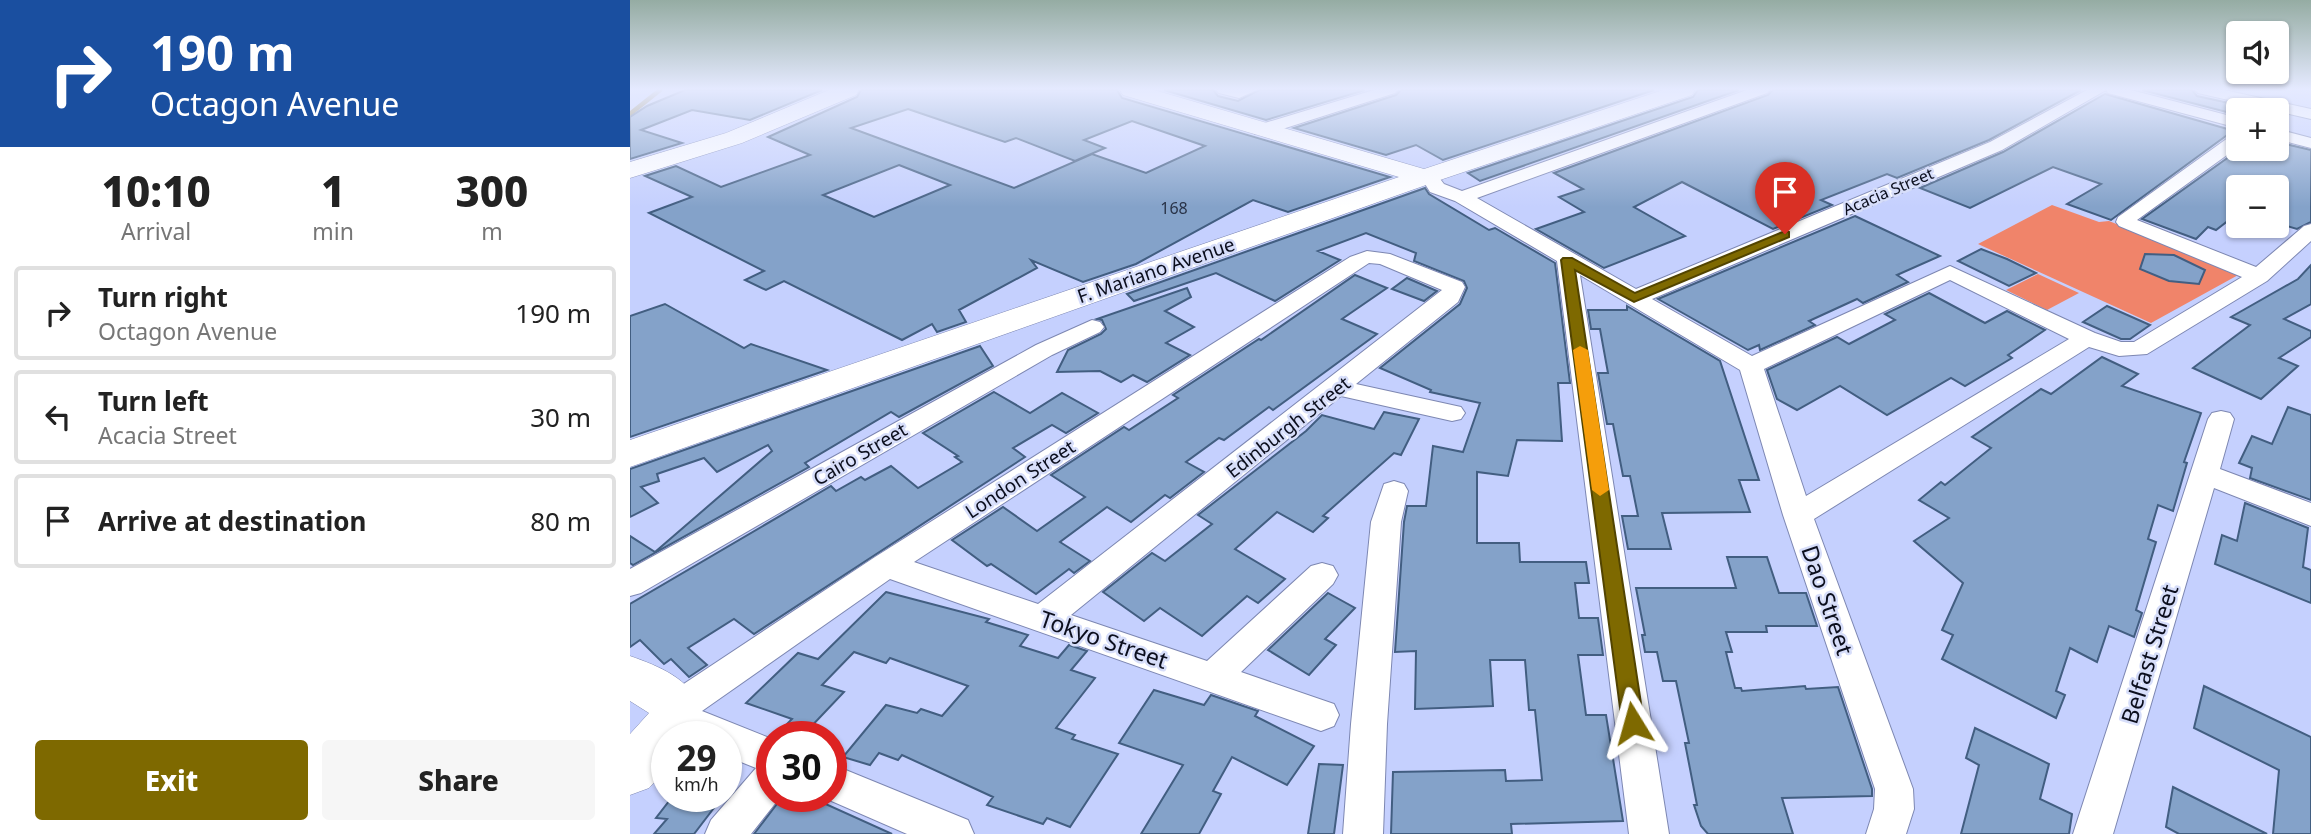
<!DOCTYPE html>
<meta charset="utf-8">
<style>
body{margin:0;font-family:"Noto Sans",sans-serif;background:#f6f6f6;color:#222;height:100vh;display:flex;flex-direction:column;font-size:26px;white-space:nowrap}
*{box-sizing:border-box;margin:0}
p{font-size:23px;color:#767676}
.icon{flex:none;width:38px;height:38px;fill:none;stroke:currentColor;stroke-width:2;stroke-linecap:round;stroke-linejoin:round}
.map{position:relative;flex:1;overflow:hidden}
.side{display:flex;flex-direction:column;background:#fff;width:630px}
.side>*{flex:none}
.top-card{background:#1a4fa0;color:#fff;overflow:hidden}
.buttons{position:absolute;left:1596px;top:21px;display:grid;gap:14px}
.buttons a{display:grid;place-items:center;width:63px;height:63px;border-radius:7px;background:#fff;box-shadow:0 2px 5px #0004;font-size:35px}
.speed{position:absolute;left:21px;top:721px;display:flex;gap:14px;font-size:35px;font-weight:700;text-align:center}
.speed>*{display:grid;place-content:center;width:91px;height:91px;border-radius:50%;background:#fff;box-shadow:0 2px 5px #0004;line-height:1}
.speed small{font-size:18px;font-weight:400}
.speed .limit{border:10px solid #d22;background:#fff;color:#111}
.pin{position:absolute;display:grid;place-items:center;width:60px;height:60px;color:#fff;margin:-72px -30px;border-radius:50% 50% 50% 0;rotate:-45deg;box-shadow:0 0 7px #0007}
.pin .icon{rotate:45deg}
.me{position:absolute;width:77px;margin:-38px;rotate:352deg;stroke-linejoin:round;filter:drop-shadow(0 0 5px #0008)}
.turn{display:flex;align-items:center;gap:24px;height:147px;padding:0 35px;font-size:32px}
.turn .icon{width:91px;height:91px;stroke-width:2.5}
.turn b{display:block;font-size:49px;line-height:60px}
.eta{display:flex;justify-content:space-evenly;align-items:center;height:119px;text-align:center}
.eta b{font-size:42px;font-weight:800;line-height:49px}
.action{display:flex;gap:14px;margin-top:auto;padding:14px 35px}
.action a{flex:1;height:80px;border-radius:7px;background:#7e6900;color:#fff;font-size:28px;font-weight:800;line-height:80px;text-align:center}
.action a+a{background:#f6f6f6;color:#222}
ul{padding:0;list-style:none}
li{display:flex;align-items:center;gap:21px;height:94px;margin:0 14px 10px;padding:0 21px;border:4px solid #e0e0e0;border-radius:7px}
li div{flex:1}
li b{display:block;font-size:26px}
li em{font-style:normal}
main{display:flex;flex:1;min-height:0}
.map>svg:first-child{display:block}
</style>
<main>
<section class="side">
<div class="top-card">
<div class="turn"><svg class="icon" aria-label="right" viewBox="0 0 24 24"><path d="M7 20v-9h11M14 6l5 5-5 5"/></svg><div><b>190 m</b>Octagon Avenue</div></div>
</div>
<div class="eta">
<div><b>10:10</b><p>Arrival</p></div>
<div><b>1</b><p>min</p></div>
<div><b>300</b><p>m</p></div>
</div>
<ul>
<li><svg class="icon" aria-label="right" viewBox="0 0 24 24"><path d="M7 20v-9h11M14 6l5 5-5 5"/></svg><div><b>Turn right</b><p>Octagon Avenue</p></div><em>190 m</em></li>
<li><svg class="icon" aria-label="left" viewBox="0 0 24 24"><path d="M17 20v-9H6M10 6l-5 5 5 5"/></svg><div><b>Turn left</b><p>Acacia Street</p></div><em>30 m</em></li>
<li><svg class="icon" aria-label="arrive" viewBox="0 0 24 24"><path d="M6 21V4h12l-3 4 3 4H6"/></svg><div><b>Arrive at destination</b></div><em>80 m</em></li>
</ul>
<div class="action"><a>Exit</a><a>Share</a></div>
</section>
<div class="map">
<svg width="1681" height="834" viewBox="0 0 1681 834">
<rect width="100%" height="100%" fill="#c5d0fe"/>
<g fill="#f0846a">
<path d="M1422,205L1469,222L1479,221L1610,274L1521,323L1348,244Z"/>
<path d="M1408,274L1449,293L1417,310L1376,290Z"/>
</g>
<g fill="none" stroke-linecap="round" stroke-linejoin="round">
<path stroke="#867533" stroke-width="4.5" d="M0,114L30,90"/>
</g>
<g fill="#84a2c9" stroke="#425e81" stroke-width="2" fill-rule="evenodd">
<path d="M55,90H192L120,120L62,110L11,130L52,143L0,159V117L17,106Z"/>
<path d="M231,90H487L492,98L760,177L658,212L623,200L506,264L453,282L401,260L407,268L329,310L336,322L307,332L302,324L272,340L154,281L136,290L115,280L134,271L19,213L62,197L15,176L46,166L91,187L180,155L138,137L227,97ZM278,109L375,142L386,138L445,161L475,148L454,140L502,121L575,146L516,173L462,154L384,188L221,128ZM269,165L320,185L244,217L193,195Z"/>
<path d="M534,90H583L588,96L608,101L629,90H735L636,120Z"/>
<path d="M771,90H1024L813,160L786,145L756,155L664,128L766,95Z"/>
<path d="M1068,90H1109L850,181L838,173L1063,97Z"/>
<path d="M1143,90H1451L1359,140L1267,178L1257,174L1191,200L1202,205L1143,229L1052,182L1004,207L1055,236L974,268L906,229L954,212L929,197L953,189L924,173L1138,95Z"/>
<path d="M1512,90H1562L1567,96L1631,110H1608V115Z"/>
<path d="M1475,94L1608,132L1600,133L1481,220L1437,204L1471,184L1423,167L1340,208L1290,188L1373,152Z"/>
<path d="M1647,142L1681,150V222L1667,229L1647,223V187H1608V213L1586,230L1578,227L1566,239L1512,219L1610,149H1647Z"/>
<path d="M795,188L799,194L859,230L865,228L925,263L940,383H928L932,441L887,440L878,476L847,472V543H889L890,562H956L959,583H945L949,618H968L973,655H948L956,715H976L993,821L881,824L882,834H761L763,772L875,770L876,781L912,780L905,710H899L895,660H860L863,706L785,709L786,651L765,652L774,522L777,506H796L803,446L833,452L850,403L800,392L801,390L750,368L830,304L837,288L834,281L784,261L786,253L736,233L688,251L710,260L645,301L586,273L504,301L497,294Z"/>
<path d="M1225,216L1310,256L1267,275L1278,282L1233,303L1227,299L1179,321L1185,325L1130,350L1129,345L1118,350L1028,299Z"/>
<path d="M1351,249L1377,259L1406,273L1379,286L1328,261Z"/>
<path d="M1515,254L1544,255L1575,270L1569,284L1539,281L1510,269Z"/>
<path d="M1681,265V304L1654,319L1681,331V337L1649,358L1668,366L1631,399L1563,368L1620,325L1601,317L1668,279Z"/>
<path d="M725,275L757,288L712,319L747,334L643,410L639,407L594,440L589,438L556,462L574,472L540,498L535,495L501,522L477,507L430,542L460,561L444,573L439,569L406,594L361,564L357,566L322,540L373,507L407,531L455,497L421,475L494,427L499,430L548,398L543,395L629,339L631,340Z"/>
<path d="M777,278L807,291L794,301L762,289Z"/>
<path d="M557,288L561,297L535,311L564,327L536,343L560,355L517,382L503,375L491,382L470,371L427,372L438,350L471,334L476,329L472,320L467,319Z"/>
<path d="M1299,293L1355,323L1377,311L1415,330L1378,355L1382,358L1335,386L1321,378L1257,415L1210,386L1167,410L1147,399L1137,370L1207,337L1219,344L1265,320L1255,314Z"/>
<path d="M35,304L114,348L121,344L197,370L0,437V316Z"/>
<path d="M997,306L1090,361L1129,480H1109L1120,512L1032,513L1041,549H998L992,516H1008L1000,476H993L983,424H977L968,373H978L970,329H961L958,310H997Z"/>
<path d="M1477,306L1520,325L1500,339H1491L1453,322Z"/>
<path d="M350,346L363,366L269,417L261,412L175,463L179,467L3,565L0,563V536L25,552L142,451L138,445L87,472L74,458L27,474L29,481L11,487L28,503L0,517V469Z"/>
<path d="M1472,357L1508,374L1492,386L1571,413L1554,462L1557,463L1543,511L1528,505L1518,539L1526,542L1506,610L1512,613L1504,637L1479,626L1467,662L1440,648L1426,691L1435,695L1426,718L1312,659L1323,635L1312,630L1333,583L1284,541L1319,518L1289,500L1311,482L1315,485L1361,448L1342,437L1411,389L1421,394Z"/>
<path d="M364,392L400,413L432,393L468,413L436,433L422,425L383,448L395,457L124,634L104,619L58,648L77,665L59,677L41,659L34,664L10,640L0,647V604L201,486L206,491L231,477L235,480L261,466L288,488L332,462L325,457L328,456L293,433Z"/>
<path d="M1658,407L1681,415V500L1620,478L1622,468L1609,463L1622,436L1642,444Z"/>
<path d="M754,412L789,419L771,455L764,453L693,516L698,518L683,532L647,512L605,549L655,579L628,603L617,596L572,636L530,608L514,621L473,592L522,553L535,561L582,524L568,515L676,431L692,415L744,429Z"/>
<path d="M1615,503L1678,528L1673,567L1681,570V603L1585,564L1592,535L1607,541Z"/>
<path d="M1097,557H1137L1149,593H1176L1187,626H1136L1137,632H1096L1102,652H1096L1105,688H1111L1112,691L1175,686L1176,689L1208,687L1242,789V796L1152,798L1163,834H1078L1071,826L1064,805H1067L1055,743H1059L1046,681H1033L1027,652H1015L1012,635H1015L1006,588H1106Z"/>
<path d="M256,592L359,619L356,622L398,635L390,646L428,658L439,645L457,651L441,670L465,678L426,728L445,735L442,739L488,754L440,827L417,818L413,824L357,805L363,797L272,755L268,760L249,753L240,765L213,757L256,705L287,713L291,709L312,716L338,686L260,658L256,663L224,652L192,685L214,692L174,734L154,727L162,719L116,703L168,653L188,659Z"/>
<path d="M698,593L725,608L695,639L706,645L679,675L638,650Z"/>
<path d="M1574,686L1681,737V834H1643L1649,770L1564,728Z"/>
<path d="M524,690L574,705L581,695L628,711L625,716L684,746L657,785L602,757L583,791L591,794L569,834H511L553,765L489,743Z"/>
<path d="M1345,728L1419,764L1410,799L1442,814L1439,834H1331L1349,765L1336,758Z"/>
<path d="M689,764L713,765L704,834H678Z"/>
<path d="M1543,787L1637,834H1549L1536,827Z"/>
<path d="M43,796H93L64,834H24L37,819L26,818Z"/>
<path d="M153,796H178L262,834H124Z"/>
</g>
<g fill="none" stroke-linecap="round" stroke-linejoin="round">
<g stroke="#7d87b2" stroke-width="2">
<g id="street">
<path d="M586,90H627L609,98L589,93Z"/>
<path d="M744,90H768L765,93L637,134H625L623,130L625,126Z"/>
<path d="M1117,90H1140L1137,93L847,198L1006,289L1360,142L1457,90H1501L1608,118V128L1478,93L1476,90L1372,150L1022,299L1122,356L1320,266L1465,333L1491,342H1504L1612,277L1489,226L1486,222L1488,217L1602,135L1608,134V147L1507,220L1626,267L1674,226L1681,224V241L1637,281L1517,354L1489,356L1459,347L1184,519L1283,789L1284,809L1276,834H1236L1244,809L1245,789L1153,515L1110,370L950,275L1039,834H999L927,261L825,201L800,192L792,179L795,175H807L814,184L832,191ZM1320,280L1439,339L1176,496L1134,369Z"/>
<path d="M1565,90H1594L1681,109V119L1568,93Z"/>
<path d="M1647,129L1681,138V148L1647,139Z"/>
<path d="M737,251L760,254L832,282L835,287L828,302L726,384L831,407L835,413L831,419L822,421L711,396L441,615L577,661L681,566L692,563L703,566L708,575L703,584L611,672L704,704L709,715L704,726L691,731L260,579L72,711L142,739V796H151L121,834H75L81,820L126,768L96,756V737H53L32,727L27,716L34,697L245,557L720,257ZM739,263L750,264L812,290L408,604L284,562Z"/>
<path d="M462,320L470,322L474,327L470,332L422,355L11,593L0,596V569L406,345Z"/>
<path d="M1591,411L1600,413L1604,419L1590,469L1681,503V526L1584,488L1483,834H1443L1578,419L1582,413Z"/>
<path d="M764,481L774,484L778,491L771,522L757,724L753,834H713L721,724L741,522L754,484Z"/>
<path d="M201,764L338,820L344,834H277L190,796H201Z"/>
</g>
</g>
<g stroke="#7d87b2" stroke-width="1">
<g id="secondary">
<path d="M199,90H229L226,95L112,143L0,178V162L96,133Z"/>
<path d="M490,90H524L794,169L1033,90H1065L1062,95L810,180L808,183L796,185L0,467V440L769,177L493,95Z"/>
<path d="M0,656C31,667 58,678 72,708L61,737H37V769L19,788L0,795V734L19,713L0,701Z"/>
</g>
</g>
<use href="#street" fill="#fff" fill-rule="evenodd"/>
<use href="#secondary" fill="#fff" fill-rule="evenodd"/>
</g>
<linearGradient id="sky" x2="0" y2="1"><stop stop-color="#95aca3"/><stop offset="0.43" stop-color="#e5eaff"/><stop offset="1" stop-color="#e5eaff" stop-opacity="0"/></linearGradient>
<rect width="1681" height="207" fill="url(#sky)"/>
<path fill="#7e6900" stroke="#524400" stroke-width="2" d="M1155,231L1159,232V237L1004,302L945,270L1014,723L1011,730L1003,733L995,730L992,723L931,260L933,258H942L1005,293Z"/>
<path fill="#f59e0b" d="M950,346L958,350L979,490L970,496L962,490L943,350Z"/>
<g text-anchor="middle" dominant-baseline="central" stroke-width="5" stroke-linejoin="round" paint-order="stroke">
<g font-size="16" fill="#0b0e1d" stroke="#d7defa">
<text transform="translate(1258 191) rotate(-23)">Acacia Street</text>
</g>
<g font-size="16" fill="#293348">
<text x="544" y="208">168</text>
</g>
<g font-size="19" fill="#0b0e1d" stroke="#d7defa">
<text transform="translate(526 270) rotate(-19)">F. Mariano Avenue</text>
<text transform="translate(658 427) rotate(-38)">Edinburgh Street</text>
<text transform="translate(230 454) rotate(-30)">Cairo Street</text>
<text transform="translate(390 479) rotate(-33)">London Street</text>
</g>
<g font-size="23" fill="#0b0e1d" stroke="#d7defa">
<text transform="translate(1198 600) rotate(71)">Dao Street</text>
<text transform="translate(474 639) rotate(19)">Tokyo Street</text>
<text transform="translate(1519 654) rotate(-73)">Belfast Street</text>
</g>
</g>
</svg>
<div class="buttons">
<a><svg class="icon" aria-label="sound" viewBox="0 0 24 24"><path d="M4 9h4l5-4v14l-5-4H4zM17 9q2 3 0 6"/></svg></a>
<a>+</a>
<a>−</a>
</div>
<div class="speed"><div>29<small>km/h</small></div><div class="limit">30</div></div>
<div class="pin" style="left:1155px;top:234px;background:#d93025"><svg class="icon" aria-label="arrive" viewBox="0 0 24 24"><path d="M6 21V4h12l-3 4 3 4H6"/></svg></div>
<svg class="me" style="left:1003px;top:723px" viewBox="-20 -20 40 40"><path d="M0-17L14 15 0 8-14 15z" fill="#7e6900" stroke="#fff" stroke-width="4"/></svg>
</div>
</main>
